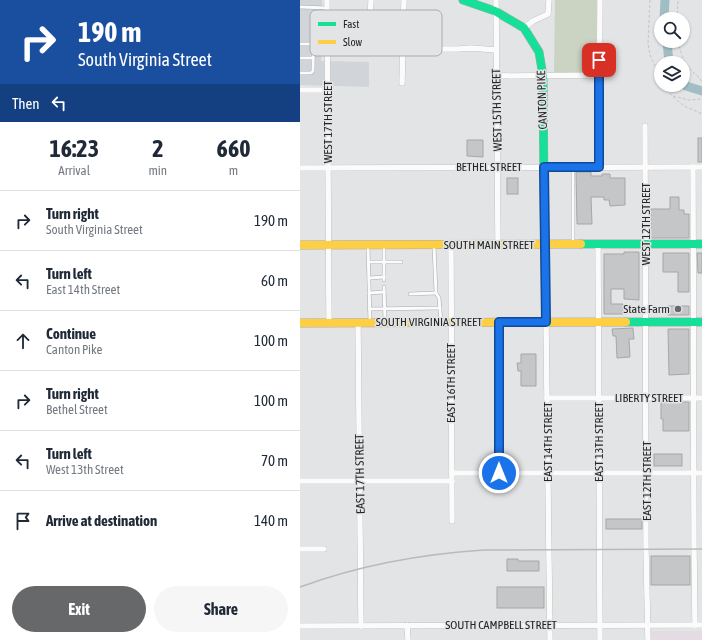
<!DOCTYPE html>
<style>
body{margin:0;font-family:"Asap Condensed",sans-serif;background:#f6f6f7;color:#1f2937;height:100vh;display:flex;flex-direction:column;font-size:15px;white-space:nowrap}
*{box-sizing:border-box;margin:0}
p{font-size:13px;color:#747a83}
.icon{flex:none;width:22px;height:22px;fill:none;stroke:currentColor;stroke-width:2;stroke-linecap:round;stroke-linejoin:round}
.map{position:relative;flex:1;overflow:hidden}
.drawer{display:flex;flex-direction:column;background:#fff;width:300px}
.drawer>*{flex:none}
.hud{background:#1a4fa0;color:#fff;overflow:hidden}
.fabs{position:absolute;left:354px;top:12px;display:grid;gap:8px}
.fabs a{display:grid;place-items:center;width:36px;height:36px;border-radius:50%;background:#fff;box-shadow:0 1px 3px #0004;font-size:20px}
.pin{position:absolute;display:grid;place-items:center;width:34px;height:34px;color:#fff;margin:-17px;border-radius:8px;box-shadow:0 2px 6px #0006}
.me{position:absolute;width:44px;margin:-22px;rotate:0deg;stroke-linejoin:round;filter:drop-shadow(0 0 3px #0008)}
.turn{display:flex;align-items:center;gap:14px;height:84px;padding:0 12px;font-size:18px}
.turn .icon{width:52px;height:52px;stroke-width:2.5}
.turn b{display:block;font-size:28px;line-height:34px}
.then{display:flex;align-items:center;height:38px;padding:0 12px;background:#0003;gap:8px;font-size:15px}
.eta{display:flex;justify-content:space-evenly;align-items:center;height:68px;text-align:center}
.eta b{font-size:24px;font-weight:700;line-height:28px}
.button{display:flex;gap:8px;margin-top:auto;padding:8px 12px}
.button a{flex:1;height:46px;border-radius:24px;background:#676869;color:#fff;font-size:16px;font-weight:700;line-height:46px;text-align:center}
.button a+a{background:#f6f6f7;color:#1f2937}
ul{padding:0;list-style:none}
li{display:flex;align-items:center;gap:12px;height:60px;padding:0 12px;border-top:1px solid #e0e1e3}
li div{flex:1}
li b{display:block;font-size:15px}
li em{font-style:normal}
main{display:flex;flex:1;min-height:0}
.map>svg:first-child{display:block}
</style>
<main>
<section class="drawer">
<div class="hud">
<div class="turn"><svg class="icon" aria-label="right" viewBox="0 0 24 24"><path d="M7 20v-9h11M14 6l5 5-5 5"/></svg><div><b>190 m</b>South Virginia Street</div></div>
<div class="then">Then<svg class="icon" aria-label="left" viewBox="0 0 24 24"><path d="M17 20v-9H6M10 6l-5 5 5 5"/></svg></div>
</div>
<div class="eta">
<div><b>16:23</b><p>Arrival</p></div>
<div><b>2</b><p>min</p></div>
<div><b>660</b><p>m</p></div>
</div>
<ul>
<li><svg class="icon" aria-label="right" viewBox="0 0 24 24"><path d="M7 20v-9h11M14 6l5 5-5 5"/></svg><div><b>Turn right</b><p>South Virginia Street</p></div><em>190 m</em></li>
<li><svg class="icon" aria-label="left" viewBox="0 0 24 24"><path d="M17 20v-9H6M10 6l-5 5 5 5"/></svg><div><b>Turn left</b><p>East 14th Street</p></div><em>60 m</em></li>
<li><svg class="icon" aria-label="ahead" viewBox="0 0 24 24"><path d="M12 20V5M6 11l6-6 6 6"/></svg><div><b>Continue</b><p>Canton Pike</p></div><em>100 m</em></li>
<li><svg class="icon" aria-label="right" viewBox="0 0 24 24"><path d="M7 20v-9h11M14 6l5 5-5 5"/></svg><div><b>Turn right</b><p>Bethel Street</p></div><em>100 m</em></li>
<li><svg class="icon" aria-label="left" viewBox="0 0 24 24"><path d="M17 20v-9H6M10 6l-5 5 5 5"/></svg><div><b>Turn left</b><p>West 13th Street</p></div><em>70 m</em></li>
<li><svg class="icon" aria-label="arrive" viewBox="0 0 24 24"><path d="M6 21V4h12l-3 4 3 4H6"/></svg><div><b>Arrive at destination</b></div><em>140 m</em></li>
</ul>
<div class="button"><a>Exit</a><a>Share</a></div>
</section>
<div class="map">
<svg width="402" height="640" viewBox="0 0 402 640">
<rect width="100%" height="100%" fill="#e3e4e5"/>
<rect fill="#e5dbe3" x="351" y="631" width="51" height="9"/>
<path fill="#d1d5da" d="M0,0H22L21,61L69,62V87L0,85Z"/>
<path fill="#cbd4c3" d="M255,0H297L296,72H254Z"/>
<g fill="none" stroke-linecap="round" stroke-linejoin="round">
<g stroke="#a1bec4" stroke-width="9">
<path d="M364,19L365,0"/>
<path d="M367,41L369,63"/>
<path d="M383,82L386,86L402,91"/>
</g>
</g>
<g fill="#c5c6c7" stroke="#a6a7a8">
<rect x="398" y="138" width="4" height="24"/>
<path d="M167,140H183V157L167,156Z"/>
<path d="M276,172H291V176H302V174H310V178H325V205L310,206L309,200H304V197H291L292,224H277Z"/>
<rect x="207" y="178" width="11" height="16"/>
<path d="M370,197H379V210H384V214H389V238H351V209H370Z"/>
<path d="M324,252H339V300L324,299V289H311V304H323V314H304V254H324Z"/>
<path d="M363,253H389V292H378V272H363Z"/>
<path d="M397,253H402V273H398Z"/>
<path d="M367,306H389V315H368Z"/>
<path d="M333,328L334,339H329L330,357L317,358L316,336H313L312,329Z"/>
<path d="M368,329H389V374L369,375Z"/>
<path d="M221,354H236V386H221V371H218L217,363H221Z"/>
<path d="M361,402H389V431H363V419H361Z"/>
<rect x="354" y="454" width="28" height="12"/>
<rect x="306" y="519" width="36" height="10"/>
<rect x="351" y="556" width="39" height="29"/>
<path d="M207,559H218V561H239V571H207Z"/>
<rect x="197" y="587" width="47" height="21"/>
</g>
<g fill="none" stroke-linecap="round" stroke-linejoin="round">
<g stroke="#aaabac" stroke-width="4">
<g id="lane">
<path d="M0,7L27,8"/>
<path d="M0,44H13"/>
<path d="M0,58H13"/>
<path d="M0,73H11L13,71L14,16H27"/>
<path d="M273,243V167"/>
<path d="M68,246L70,322"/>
<path d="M84,246V280"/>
<path d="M134,246L136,293L139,298L141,322"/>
<path d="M69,262H101"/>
<path d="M69,278L84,277"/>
<path d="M84,287L85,321"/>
<path d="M69,293L84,292"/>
<path d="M110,294L136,293"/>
<path d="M69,309L140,308"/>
</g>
</g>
<g stroke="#aaabac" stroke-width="6">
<g id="street">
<path d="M27,0L29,322"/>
<path d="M196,0L198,245"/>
<path d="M70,24L71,0"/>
<path d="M224,28L233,21L248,14L249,0"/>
<path d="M103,49H158L171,48L196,50"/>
<path d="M196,76L299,75"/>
<path d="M102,83L104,0"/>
<path d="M0,90H27"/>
<path d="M345,126L346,549L348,640"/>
<path d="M299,167L300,0"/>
<path d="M393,167L394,549L395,625"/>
<path d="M0,168L402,167"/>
<path d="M298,244L300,640"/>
<path d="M151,245L152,521"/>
<path d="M199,322V473"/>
<path d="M246,322L250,640"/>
<path d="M58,323L61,626"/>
<path d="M247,398H402"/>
<path d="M152,473H402"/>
<path d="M0,481H152"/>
<path d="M0,549H24"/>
<path d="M107,625L108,640"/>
<path d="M0,626L402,625"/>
</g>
</g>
<g stroke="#aaabac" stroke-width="9">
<g id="fast">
<path d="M163,0L195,11L224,28L239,52L243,76L244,192"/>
<path d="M281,244H402"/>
<path d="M326,322H402"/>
</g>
</g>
<g stroke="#aaabac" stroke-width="9">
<g id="slow">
<path d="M244,192L246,322"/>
<path d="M0,245L281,244"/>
<path d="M0,323L326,322"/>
</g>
</g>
<g stroke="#c3c4c4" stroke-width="1" stroke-dasharray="3 2" stroke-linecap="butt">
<path d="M350,0L348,44L350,55L361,79"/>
<path d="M377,19L378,0"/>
<path d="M378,41C380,50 383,61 389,68C393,73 399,76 402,82"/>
<path d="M364,85L372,96L384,106L402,114"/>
<path d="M373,96L389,100L402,99"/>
</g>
<use href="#lane" stroke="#fbfbfb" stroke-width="3"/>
<use href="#street" stroke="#fbfbfb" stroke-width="5.5"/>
<use href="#fast" stroke="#16e098" stroke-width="8"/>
<use href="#slow" stroke="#ffcf43" stroke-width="8"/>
<path stroke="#bababa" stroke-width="1.5" d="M0,587C60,565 121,554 184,550L402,549"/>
</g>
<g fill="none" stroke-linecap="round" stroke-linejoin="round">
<g stroke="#114b97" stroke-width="10">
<path id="route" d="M199,473V322H246L244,167H299V60"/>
</g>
<use href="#route" stroke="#1a73e8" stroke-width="7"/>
</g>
<circle fill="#676869" stroke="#e2e4e6" stroke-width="1.5" cx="378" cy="309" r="4"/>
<g text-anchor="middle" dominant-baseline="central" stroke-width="3" stroke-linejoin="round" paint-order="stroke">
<g font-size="12" fill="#242526" stroke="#e2e4e6">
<text transform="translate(242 100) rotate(-92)">CANTON PIKE</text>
<text transform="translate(197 110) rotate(-91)">WEST 15TH STREET</text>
<text transform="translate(28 122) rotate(-90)">WEST 17TH STREET</text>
<text x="189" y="167">BETHEL STREET</text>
<text transform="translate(346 224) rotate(-90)">WEST 12TH STREET</text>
<text x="189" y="245">SOUTH MAIN STREET</text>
<text x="129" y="322">SOUTH VIRGINIA STREET</text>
<text transform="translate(151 383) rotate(-90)">EAST 16TH STREET</text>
<text x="349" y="398">LIBERTY STREET</text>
<text transform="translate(248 442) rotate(-90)">EAST 14TH STREET</text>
<text transform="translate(299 442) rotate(-90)">EAST 13TH STREET</text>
<text transform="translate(60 474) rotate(-91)">EAST 17TH STREET</text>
<text transform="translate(347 481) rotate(-90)">EAST 12TH STREET</text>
<text x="201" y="625">SOUTH CAMPBELL STREET</text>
</g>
<g font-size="12" fill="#242526" stroke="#e2e4e6" text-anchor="end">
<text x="370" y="309">State Farm</text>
</g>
</g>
<rect x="10" y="10" width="132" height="46" rx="6" fill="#e2e4e6" stroke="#a9abac" stroke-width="1"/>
<rect x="18" y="22" width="18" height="4" fill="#16e098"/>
<rect x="18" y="40" width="18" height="4" fill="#ffcf43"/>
<g font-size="11" fill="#242526">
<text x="43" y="28">Fast</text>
<text x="43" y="46">Slow</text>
</g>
</svg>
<div class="fabs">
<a><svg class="icon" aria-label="search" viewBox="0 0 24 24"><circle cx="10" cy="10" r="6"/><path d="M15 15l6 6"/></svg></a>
<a><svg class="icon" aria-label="layers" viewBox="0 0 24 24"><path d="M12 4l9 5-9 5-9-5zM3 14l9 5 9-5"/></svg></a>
</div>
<div class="pin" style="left:299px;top:60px;background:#d93025"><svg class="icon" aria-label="arrive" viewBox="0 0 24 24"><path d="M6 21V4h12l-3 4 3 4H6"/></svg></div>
<svg class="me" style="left:199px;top:473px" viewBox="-20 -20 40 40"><circle r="17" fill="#1a73e8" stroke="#fff" stroke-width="3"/><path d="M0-11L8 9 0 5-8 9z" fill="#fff"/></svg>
</div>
</main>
